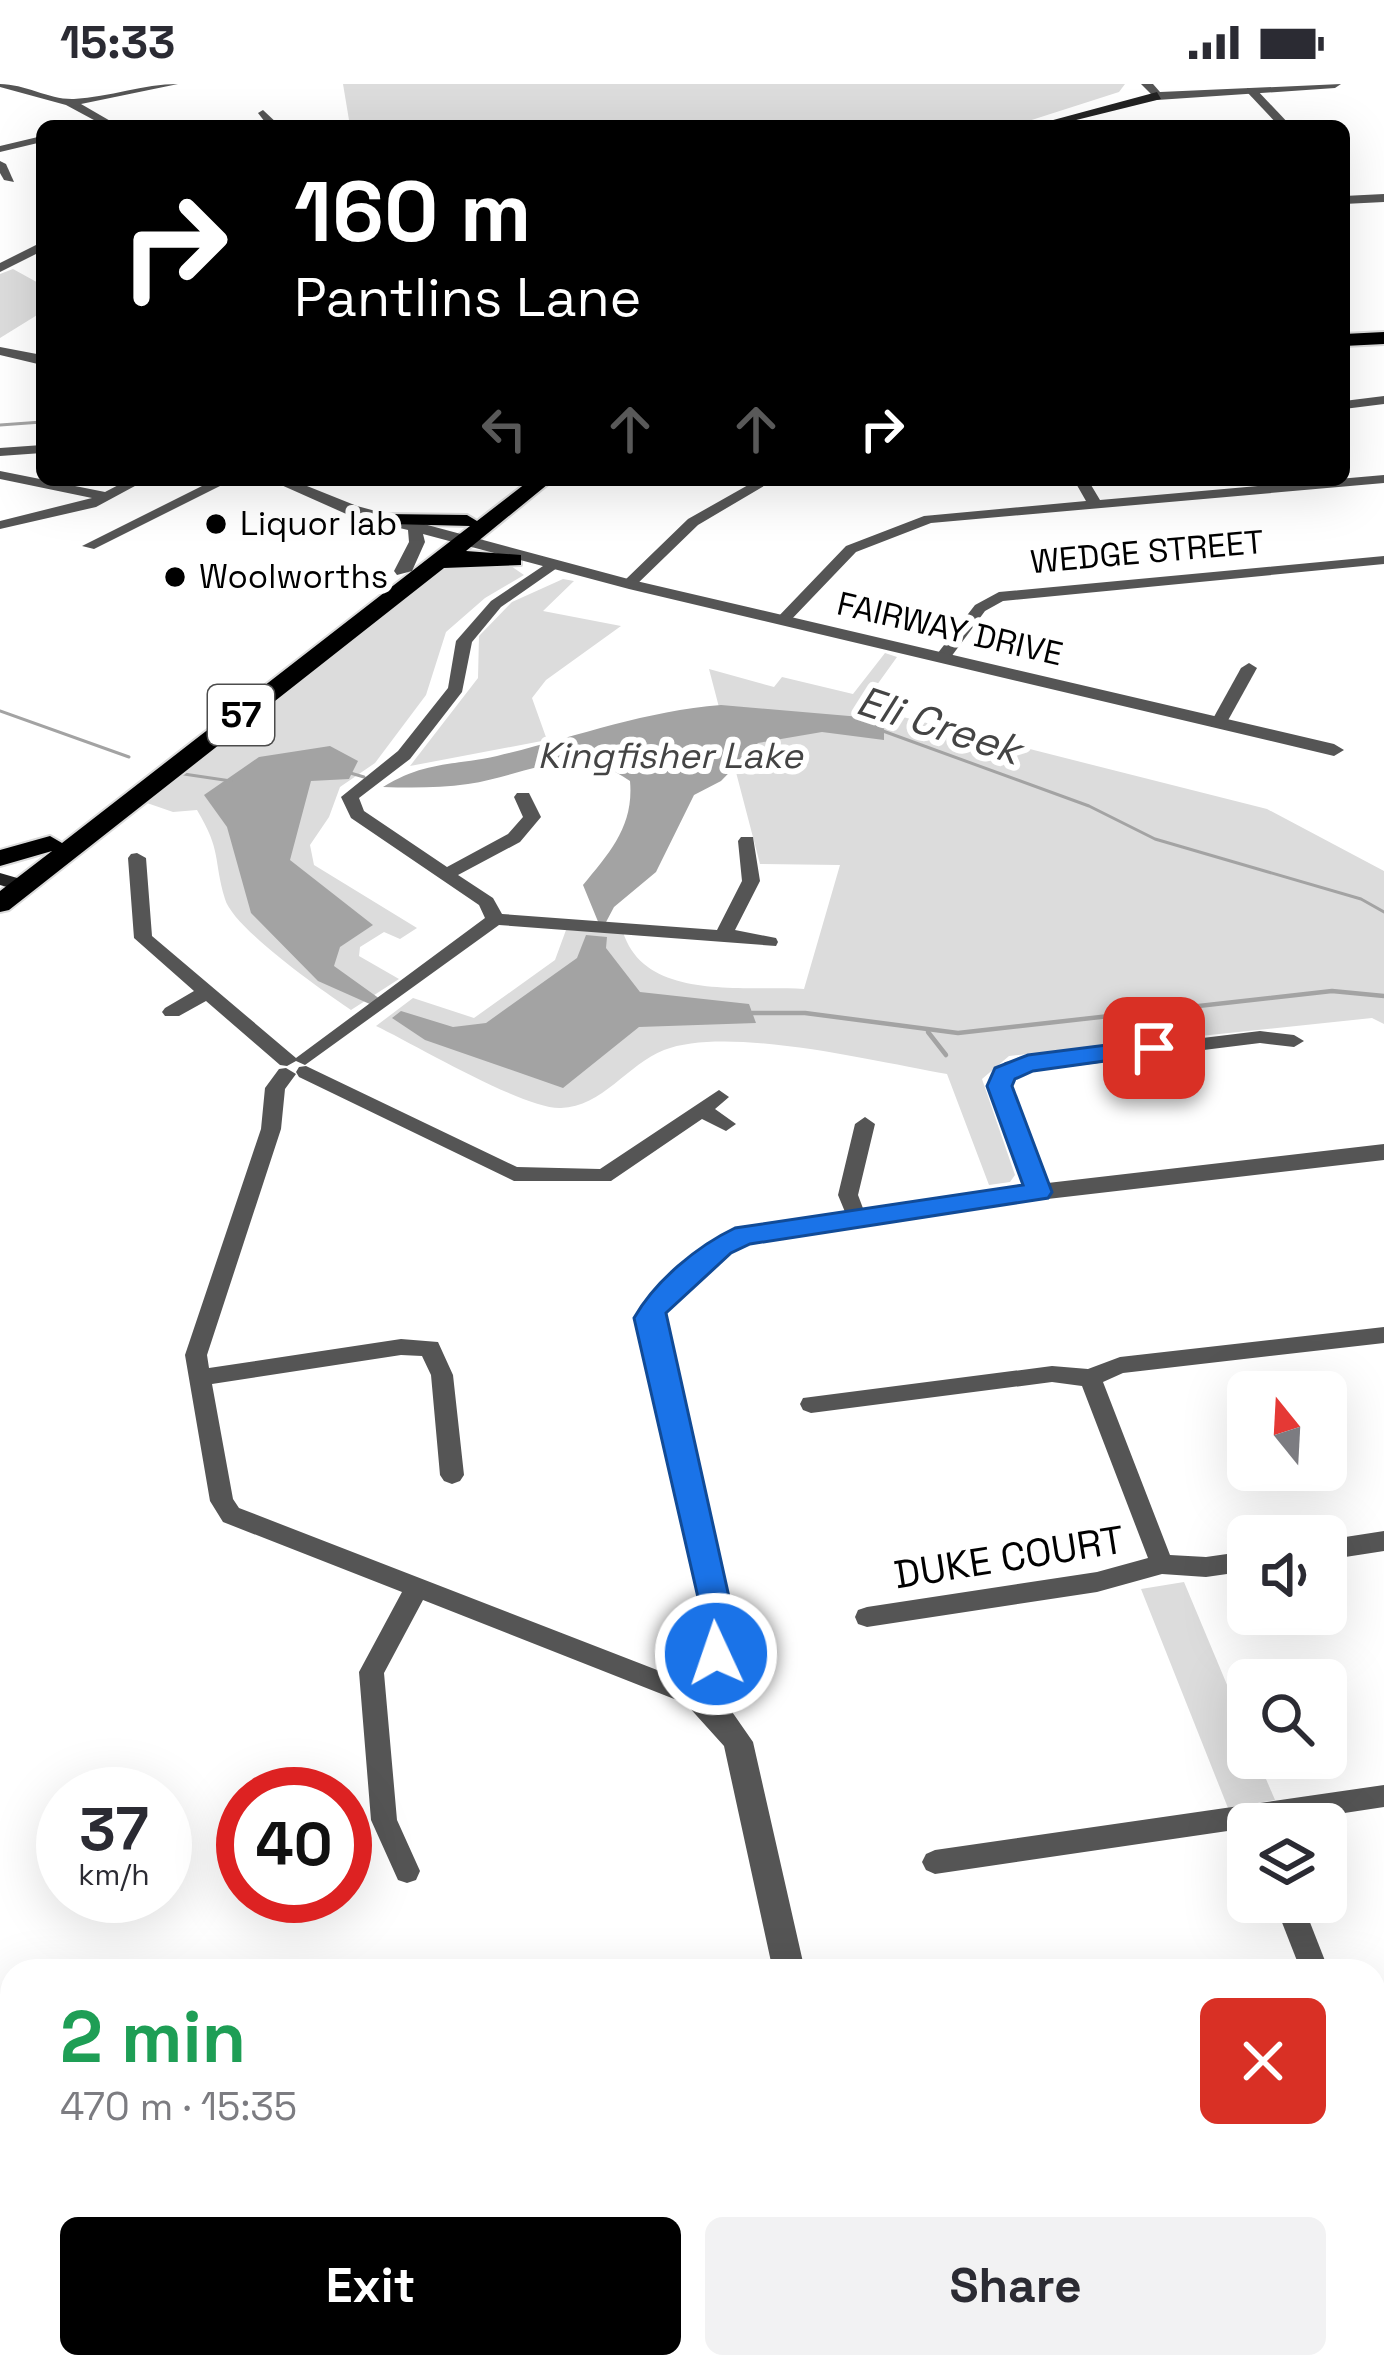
<!DOCTYPE html>
<meta charset="utf-8">
<style>
body{margin:0;font-family:"Space Grotesk",sans-serif;background:#f2f2f3;color:#2b2b33;height:100vh;display:flex;flex-direction:column;font-size:45px;white-space:nowrap}
*{box-sizing:border-box;margin:0}
p{font-size:39px;color:#7c7c81}
.icon{flex:none;width:66px;height:66px;fill:none;stroke:currentColor;stroke-width:2;stroke-linecap:round;stroke-linejoin:round}
.map{position:relative;flex:1;overflow:hidden}
.drawer{position:absolute;left:0px;top:1875px;width:1386px;height:420px;display:flex;flex-direction:column;background:#fff;border-radius:36px 36px 0 0;box-shadow:0 12px 48px #0002}
.drawer>*{flex:none}
.guide{position:absolute;left:36px;top:36px;width:1314px;height:366px;border-radius:18px;box-shadow:0 12px 48px #0002;background:#000;color:#fff;overflow:hidden}
.needle{width:78px;rotate:342deg}
.buttons{position:absolute;left:1227px;top:1287px;display:grid;gap:24px}
.buttons a{display:grid;place-items:center;width:120px;height:120px;border-radius:18px;background:#fff;box-shadow:0 12px 48px #0002;font-size:60px}
.speed{position:absolute;left:36px;top:1683px;display:flex;gap:24px;font-size:60px;font-weight:700;text-align:center}
.speed>*{display:grid;place-content:center;width:156px;height:156px;border-radius:50%;background:#fff;box-shadow:0 12px 48px #0002;line-height:1}
.speed small{font-size:30px;font-weight:400}
.speed .limit{border:18px solid #d22;background:#fff;color:#111}
.pin{position:absolute;display:grid;place-items:center;width:102px;height:102px;color:#fff;margin:-51px;border-radius:24px;box-shadow:0 6px 18px #0006}
.me{position:absolute;width:132px;margin:-66px;rotate:357deg;stroke-linejoin:round;filter:drop-shadow(0 0 9px #0008)}
.turn{display:flex;align-items:center;gap:42px;height:252px;padding:0 60px;font-size:54px}
.turn .icon{width:156px;height:156px;stroke-width:2.5}
.turn b{display:block;font-size:84px;line-height:102px}
.lanes{display:flex;align-items:center;height:114px;padding:0 60px;background:#0003;justify-content:center;gap:60px;direction:ltr}
.lanes .off{opacity:.35}
.round{display:grid;place-items:center;flex:none;width:126px;height:126px;border-radius:18px;background:#f2f2f3}
.summary{display:flex;align-items:center;justify-content:space-between;height:204px;padding:0 60px}
h1{font-size:72px;font-weight:800;line-height:90px;color:#1e9e55}
.action{display:flex;gap:24px;margin-top:auto;padding:24px 60px}
.action a{flex:1;height:138px;border-radius:18px;background:#000;color:#fff;font-size:48px;font-weight:800;line-height:138px;text-align:center}
.action a+a{background:#f2f2f3;color:#2b2b33}
.status{display:flex;justify-content:space-between;align-items:center;height:84px;padding:0 60px;background:#fff;direction:ltr}
.status svg{height:33px;fill:currentColor}
.map>svg:first-child{display:block}
</style>
<div class="status"><b>15:33</b><svg viewBox="0 0 49 12"><path d="M0 12V9h3v3zM5 12V6h3v6zM10 12V3h3v9zM15 12V0h3v12zM26 1h20v11H26zM47 4h2v5h-2z"/></svg></div>
<div class="map">
<svg width="1384" height="2295" viewBox="0 0 1384 2295">
<rect width="100%" height="100%" fill="#fff"/>
<g fill="#dcdcdc">
<path d="M343,0H1125L1119,8L1013,42H350Z"/>
<path d="M13,185L42,201V228L0,254V190Z"/>
<path d="M454,478H505L524,491L485,514L446,548L426,611L375,679L340,703L329,733L310,761L314,781L417,844L400,855L384,848L360,863L359,872L399,895L351,926C323,907 233,844 225,815C213,774 222,768 197,726L173,728L147,719L437,487Z"/>
<path d="M563,495L574,497L543,527L621,542L546,596L532,614L547,656L410,682L478,594L479,552L512,518Z"/>
<path d="M885,569L897,573L869,612L897,620L891,630L1267,725L1384,787V940L1372,934L1009,972L982,995L1015,1091L1010,1098L989,1101L947,990C876,978 729,941 664,966C628,980 602,1023 561,1024C525,1026 414,960 376,942L413,914L474,934L555,876L566,846L623,848C645,918 744,901 804,905L840,781L760,780L709,585L774,603L782,593L853,610Z"/>
<path d="M1184,1498L1248,1651V1674H1257L1275,1716L1228,1724L1141,1505Z"/>
</g>
<g fill="#a3a3a3">
<path d="M721,621L884,635V656L822,648L758,659L721,697L694,711L656,788L614,823L605,840H599L583,801C610,768 634,742 630,697C574,657 529,691 468,700C440,704 412,704 383,703C425,677 452,682 497,672C573,654 643,627 721,621Z"/>
<path d="M330,662L358,677L349,695L311,697L290,776L373,841L340,863L334,882L380,915L372,921L318,897L251,829L227,743L204,711L259,673Z"/>
<path d="M586,851L607,853L606,864L640,908L749,920L756,939L639,943L563,1004L425,956L392,934L401,927L453,943L486,939L577,874Z"/>
</g>
<g fill="none" stroke-linecap="round" stroke-linejoin="round">
<g stroke="#a3a3a3" stroke-width="3">
<path d="M0,341L42,338"/>
<path d="M0,627L129,673"/>
<path d="M883,647L1089,722L1155,755L1361,815L1384,828"/>
<path d="M347,688L364,693"/>
<path d="M177,689L231,697"/>
</g>
<g stroke="#a3a3a3" stroke-width="4.5">
<path d="M752,929H805L958,949L1332,907L1384,912"/>
<path d="M928,948L946,971"/>
</g>
<g stroke="#dbdbdb" stroke-width="4">
<g id="primary">
<path d="M1384,248V260L1344,262V250Z"/>
<path d="M530,396H553L466,467L521,471V481L444,484L9,826L0,828V807L52,767L0,782V766L50,752L62,759L470,442L391,440L381,434L384,430L467,431L477,437Z"/>
</g>
</g>
<g fill="#555" fill-rule="evenodd">
<path d="M0,0C25,0 50,16 74,15C110,13 143,0 178,0L81,20L119,42H105L66,21L0,3Z"/>
<path d="M1247,4H1255L1291,42H1279L1247,8Z"/>
<path d="M263,26L280,42H268L258,29Z"/>
<path d="M42,52V58L0,68V62Z"/>
<path d="M0,77L6,80L14,98L4,96L0,89Z"/>
<path d="M1384,110V118L1344,120V112Z"/>
<path d="M42,158V167L0,188V179Z"/>
<path d="M1384,312V320L1344,325V317Z"/>
<path d="M42,361V369L0,372V364Z"/>
<path d="M0,387L105,408L128,396H146L96,423L0,445V437L92,414L0,395Z"/>
<path d="M1384,391V399L931,439L856,468L788,539H778L775,536L846,462L924,432L1086,417L1074,396H1088L1100,416Z"/>
<path d="M214,396H232L94,465L82,462Z"/>
<path d="M757,396H774L698,441L634,503H624V497L688,435Z"/>
<path d="M1384,472V480L1003,517L985,527L948,577H936L934,574L975,521L999,508Z"/>
<path d="M552,476L560,481L557,484L501,523L472,558L462,608L410,675L359,714L364,727L447,783L508,750L523,733L514,713L517,709H529L541,733L520,758L458,791L493,814L502,830L717,846L742,797L738,757L741,753H753L760,797L735,846L776,854L778,858L776,862L499,841L305,981L296,977L287,982L280,981L206,917L179,932H165L162,928L165,924L194,907L134,854L128,774L131,770L137,769L146,774L152,852L296,974L485,834L479,821L351,734L341,713L398,667L448,604L456,557L491,517Z"/>
<path d="M1249,579L1257,584L1226,640L1224,643H1212L1210,640L1241,584Z"/>
<path d="M1260,947L1294,951L1304,957L1294,963L1260,959L1018,989L1009,1002L1049,1108L1046,1113H1032L989,1002L1005,978Z"/>
<path d="M306,982L517,1083L600,1085L719,1006L729,1013L715,1025L736,1040L726,1047L702,1035L611,1097H514L299,993L296,988L299,983Z"/>
<path d="M286,984L296,990L285,1005L281,1045L207,1271L209,1284L401,1255L438,1258L453,1291L464,1391L460,1397L452,1400L444,1397L440,1391L431,1291L422,1272L401,1271L212,1300L233,1415L239,1424L701,1603L705,1611L701,1619L692,1622L423,1516L384,1589L397,1736L420,1787L416,1796L407,1799L398,1796L371,1736L359,1588L402,1508L223,1438L210,1417L185,1271L261,1045L265,1004L279,985Z"/>
<path d="M865,1033L875,1040L858,1111L867,1135L857,1142L850,1140L838,1111L855,1040Z"/>
<path d="M1384,1243V1259L1123,1289L1103,1298L1170,1471L1206,1473L1248,1467V1487L1206,1493L1162,1490L1097,1508L867,1543L858,1540L855,1533L858,1526L867,1523L1097,1488L1148,1474L1082,1302L1052,1298L811,1329L803,1326L800,1320L803,1314L1052,1282L1088,1285L1120,1273Z"/>
<path d="M1384,1447V1467L1326,1476V1456Z"/>
<path d="M1384,1701V1723L1272,1740H1248V1744L935,1790L926,1786L922,1778L926,1770L935,1766Z"/>
<path d="M1274,1818H1302L1329,1887H1301Z"/>
<path d="M1384,2007V2035L1374,2037V2009Z"/>
</g>
<g fill="#555" fill-rule="evenodd">
<path d="M1141,0H1153L1160,8L1341,0L1335,4L1157,16Z"/>
<path d="M0,263L42,271V281L0,271Z"/>
<path d="M270,396H292L357,422L632,496L1334,660L1344,666L1334,672L629,505L423,450L425,458L412,487L397,491L394,487L409,458L408,446L353,433Z"/>
<path d="M1384,1060V1076L1039,1116L750,1159L730,1168L665,1227L661,1234L734,1550L730,1571L709,1608L728,1622L753,1658L805,1887H773L724,1662L678,1611L702,1569L706,1550L637,1234C657,1196 704,1155 745,1142L1039,1100Z"/>
<path d="M847,2283H883L886,2295H850Z"/>
</g>
<g fill="#222" fill-rule="evenodd">
<path d="M1157,8L1161,15L1052,42H1031Z"/>
<path d="M0,789L31,798L34,802L24,808L0,801Z"/>
</g>
<use href="#primary" fill="#000" fill-rule="evenodd"/>
</g>
<path fill="#1a73e8" stroke="#114b97" stroke-width="3" d="M1154,955L1166,964L1162,969L1033,987L1015,995L1012,1002L1052,1108L1048,1114L750,1160L731,1169L666,1229L733,1531L727,1580H705L702,1531L634,1234C655,1197 697,1162 735,1144L1023,1101L987,1002L995,984L1028,971Z"/>
<g fill="#000" stroke="#fff" stroke-width="4.5">
<circle cx="216" cy="440" r="12"/>
<circle cx="175" cy="493" r="12"/>
</g>
<g text-anchor="middle" dominant-baseline="central" stroke-width="12" stroke-linejoin="round" paint-order="stroke">
<g font-size="33" fill="#000" stroke="#fff" text-anchor="start">
<text x="240" y="440">Liquor lab</text>
<text x="199" y="493">Woolworths</text>
</g>
<g font-size="33" fill="#000" stroke="#fff">
<text transform="translate(1147 468) rotate(-5)">WEDGE STREET</text>
<text transform="translate(950 545) rotate(13)">FAIRWAY DRIVE</text>
</g>
<rect fill="#fff" stroke="#4c4c4c" stroke-width="3" x="208" y="601" width="66" height="60" rx="9"/>
<g font-size="36" font-weight="bold" fill="#000">
<text x="241" y="631">57</text>
</g>
<g font-size="36" font-style="italic" fill="#444" stroke="#fff">
<text x="670" y="672">Kingfisher Lake</text>
</g>
<g font-size="39" fill="#000" stroke="#fff">
<text transform="translate(1009 1473) rotate(-9)">DUKE COURT</text>
</g>
<g font-size="42" font-style="italic" fill="#444" stroke="#fff">
<text transform="translate(939 641) rotate(18)">Eli Creek</text>
</g>
</g>
</svg>
<div class="buttons">
<a><svg class="needle" viewBox="-14 -14 28 28"><path d="M0-13l5 13h-10z" fill="#e53935"/><path d="M0 13l5-13h-10z" fill="#7c7c81"/></svg></a>
<a><svg class="icon" aria-label="sound" viewBox="0 0 24 24"><path d="M4 9h4l5-4v14l-5-4H4zM17 9q2 3 0 6"/></svg></a>
<a><svg class="icon" aria-label="search" viewBox="0 0 24 24"><circle cx="10" cy="10" r="6"/><path d="M15 15l6 6"/></svg></a>
<a><svg class="icon" aria-label="layers" viewBox="0 0 24 24"><path d="M12 4l9 5-9 5-9-5zM3 14l9 5 9-5"/></svg></a>
</div>
<div class="speed"><div>37<small>km/h</small></div><div class="limit">40</div></div>
<div class="pin" style="left:1154px;top:964px;background:#d93025"><svg class="icon" aria-label="arrive" viewBox="0 0 24 24"><path d="M6 21V4h12l-3 4 3 4H6"/></svg></div>
<svg class="me" style="left:716px;top:1570px" viewBox="-20 -20 40 40"><circle r="17" fill="#1a73e8" stroke="#fff" stroke-width="3"/><path d="M0-11L8 9 0 5-8 9z" fill="#fff"/></svg>
<div class="guide">
<div class="turn"><svg class="icon" aria-label="right" viewBox="0 0 24 24"><path d="M7 20v-9h11M14 6l5 5-5 5"/></svg><div><b>160 m</b>Pantlins Lane</div></div>
<div class="lanes"><svg class="icon off" aria-label="left" viewBox="0 0 24 24"><path d="M17 20v-9H6M10 6l-5 5 5 5"/></svg><svg class="icon off" aria-label="ahead" viewBox="0 0 24 24"><path d="M12 20V5M6 11l6-6 6 6"/></svg><svg class="icon off" aria-label="ahead" viewBox="0 0 24 24"><path d="M12 20V5M6 11l6-6 6 6"/></svg><svg class="icon" aria-label="right" viewBox="0 0 24 24"><path d="M7 20v-9h11M14 6l5 5-5 5"/></svg></div>
</div>
<section class="drawer">
<div class="summary"><div><h1>2 min</h1><p>470 m · 15:35</p></div><a class="round" style="background:#d93025;color:#fff"><svg class="icon" aria-label="close" viewBox="0 0 24 24"><path d="M6 6l12 12M18 6L6 18"/></svg></a></div>
<div class="action"><a>Exit</a><a>Share</a></div>
</section>
</div>
